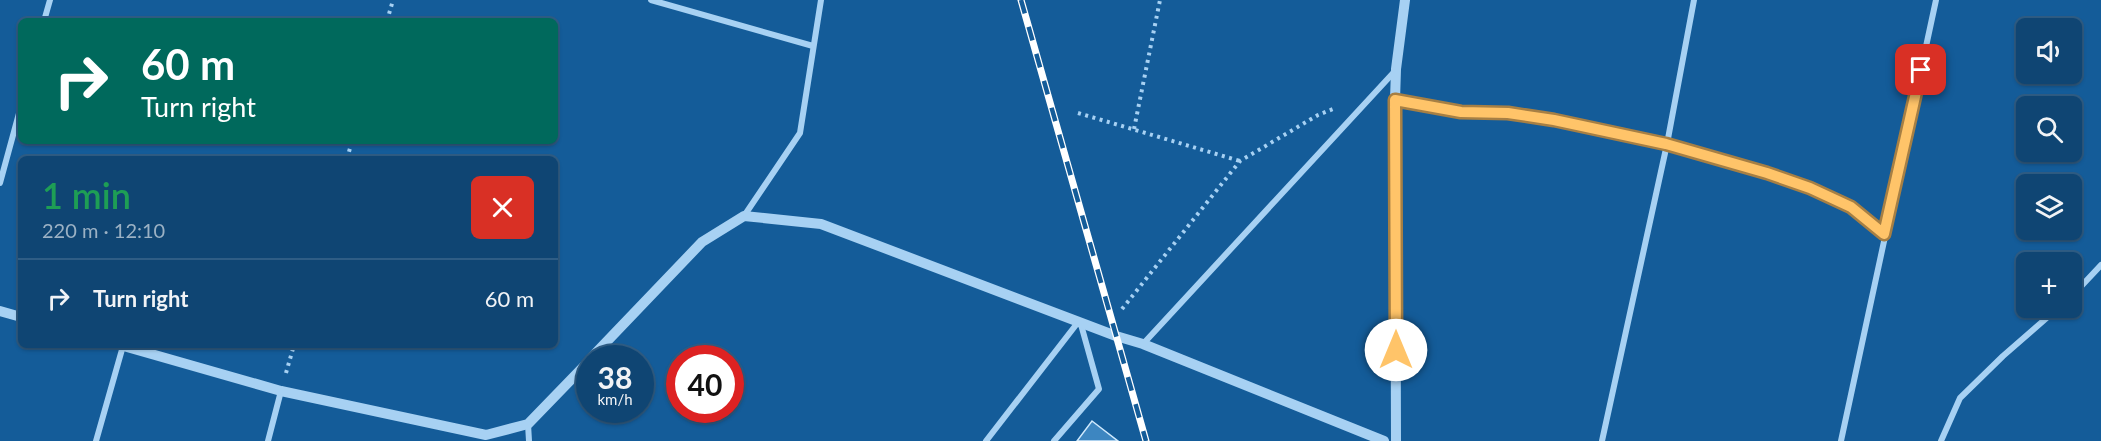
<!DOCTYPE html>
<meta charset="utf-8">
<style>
body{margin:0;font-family:Lato,sans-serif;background:#1d4f7b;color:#f1f3f6;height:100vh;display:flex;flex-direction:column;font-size:22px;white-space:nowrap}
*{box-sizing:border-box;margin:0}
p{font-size:20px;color:#9bb1c4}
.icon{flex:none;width:33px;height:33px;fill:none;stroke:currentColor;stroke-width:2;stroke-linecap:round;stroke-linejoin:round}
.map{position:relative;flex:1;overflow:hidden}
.sheet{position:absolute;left:18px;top:156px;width:540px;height:192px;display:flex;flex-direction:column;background:#0f4573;border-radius:9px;box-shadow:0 2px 4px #0004,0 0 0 2px #2f5d85}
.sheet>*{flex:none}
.guide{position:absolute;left:18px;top:18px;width:540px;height:126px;border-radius:9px;box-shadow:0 2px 4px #0004,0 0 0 2px #2f5d85;background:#00695c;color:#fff;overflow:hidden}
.fabs{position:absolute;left:2016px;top:18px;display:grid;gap:12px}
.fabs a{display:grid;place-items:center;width:66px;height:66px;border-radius:9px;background:#0f4573;box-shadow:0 2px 4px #0004,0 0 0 2px #2f5d85;font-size:30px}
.speed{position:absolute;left:576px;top:345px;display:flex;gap:12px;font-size:30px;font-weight:700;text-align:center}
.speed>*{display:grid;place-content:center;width:78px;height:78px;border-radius:50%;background:#0f4573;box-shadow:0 2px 4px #0004,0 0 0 2px #2f5d85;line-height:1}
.speed small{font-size:15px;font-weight:400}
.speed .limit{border:9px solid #d22;background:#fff;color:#111}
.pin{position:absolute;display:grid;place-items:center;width:51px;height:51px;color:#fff;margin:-26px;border-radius:12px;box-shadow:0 3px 9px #0006}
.me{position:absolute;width:66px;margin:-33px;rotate:0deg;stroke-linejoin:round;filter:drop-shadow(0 0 4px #0008)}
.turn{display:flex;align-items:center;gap:21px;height:126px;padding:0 24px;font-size:27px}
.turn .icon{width:78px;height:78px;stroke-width:2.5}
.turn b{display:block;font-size:42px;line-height:51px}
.round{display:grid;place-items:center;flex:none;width:63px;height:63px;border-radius:9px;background:#1d4f7b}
.overview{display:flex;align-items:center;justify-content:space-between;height:102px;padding:0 24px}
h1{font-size:36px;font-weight:600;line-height:45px;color:#1e9e55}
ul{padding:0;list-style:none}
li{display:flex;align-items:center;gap:18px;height:78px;padding:0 24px;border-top:2px solid #2f5d85}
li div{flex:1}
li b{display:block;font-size:22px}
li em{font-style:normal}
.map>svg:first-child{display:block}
</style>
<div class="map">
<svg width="2101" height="441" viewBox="0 0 2101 441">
<rect width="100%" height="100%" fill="#145c99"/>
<path fill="#3d86c1" stroke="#cfe9fd" stroke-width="1.5" d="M1092,421L1118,441H1077Z"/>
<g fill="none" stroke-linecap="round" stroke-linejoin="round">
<g stroke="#a7d1f3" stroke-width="4" stroke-dasharray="3 4.5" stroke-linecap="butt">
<path d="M387,21L393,0"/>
<path d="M1078,113L1240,161"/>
<path d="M1134,129L1160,0"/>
<path d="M347,159L352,141"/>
<path d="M1122,309L1240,161L1318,115L1333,109"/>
<path d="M286,373L294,345"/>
</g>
<g stroke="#a7d1f3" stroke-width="6">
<path d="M651,0L813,46"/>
<path d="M44,21L50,0"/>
<path d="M1395,100L1461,112L1508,113L1554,120L1667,144L1767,173L1810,188L1851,207L1884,234"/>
<path d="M0,183L21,106"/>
<path d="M744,216L800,133L821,0"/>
<path d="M2072,296L2101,265"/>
<path d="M1143,344L1395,71"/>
<path d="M528,424L529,441"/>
<path d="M96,441L123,346"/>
<path d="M268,441L281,391"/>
<path d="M986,441L1079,321"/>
<path d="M1054,441L1099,389L1080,321"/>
<path d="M1602,441L1667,144L1694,0"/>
<path d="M1841,441L1936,0"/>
<path d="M1941,441L1960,398L2003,356L2058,308"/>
</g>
<g stroke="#a7d1f3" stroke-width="10">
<path d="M0,311L21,317"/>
<path d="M120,345L281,391L486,435L528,424L590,360"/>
<path d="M591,358L702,242L744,216L821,224L1116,336L1143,344L1384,441"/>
<path d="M1396,441L1395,100L1396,69L1405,0"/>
</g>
<g stroke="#fff" stroke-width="7">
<path id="rail" d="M1021,0L1146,441"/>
</g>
<use href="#rail" stroke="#145c99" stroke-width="4.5" stroke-dasharray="14" stroke-linecap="butt"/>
</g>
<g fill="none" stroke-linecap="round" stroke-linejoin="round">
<g stroke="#a67f44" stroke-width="15">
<path id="route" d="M1396,350L1395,100L1461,112L1508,113L1554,120L1666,144L1767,173L1810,188L1851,207L1884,234L1921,70"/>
</g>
<use href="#route" stroke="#ffc469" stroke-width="10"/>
</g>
</svg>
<div class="fabs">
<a><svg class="icon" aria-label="sound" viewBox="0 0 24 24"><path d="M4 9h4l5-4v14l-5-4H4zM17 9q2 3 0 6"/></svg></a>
<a><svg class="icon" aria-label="search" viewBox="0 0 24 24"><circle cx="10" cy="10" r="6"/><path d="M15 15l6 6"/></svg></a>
<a><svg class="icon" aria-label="layers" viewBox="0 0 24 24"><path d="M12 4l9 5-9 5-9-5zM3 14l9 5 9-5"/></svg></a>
<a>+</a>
</div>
<div class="speed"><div>38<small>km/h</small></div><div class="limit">40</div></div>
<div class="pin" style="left:1921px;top:70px;background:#d93025"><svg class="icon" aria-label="arrive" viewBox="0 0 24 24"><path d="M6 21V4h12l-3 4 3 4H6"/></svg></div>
<svg class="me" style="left:1396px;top:350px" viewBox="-20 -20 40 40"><circle r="19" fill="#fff"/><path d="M0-13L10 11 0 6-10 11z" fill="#ffc469"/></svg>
<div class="guide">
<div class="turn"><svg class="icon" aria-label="right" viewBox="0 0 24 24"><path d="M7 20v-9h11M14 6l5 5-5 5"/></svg><div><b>60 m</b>Turn right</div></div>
</div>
<section class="sheet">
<div class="overview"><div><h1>1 min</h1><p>220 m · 12:10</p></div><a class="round" style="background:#d93025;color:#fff"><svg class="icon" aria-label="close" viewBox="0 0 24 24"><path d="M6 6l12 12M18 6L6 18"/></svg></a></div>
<ul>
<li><svg class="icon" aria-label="right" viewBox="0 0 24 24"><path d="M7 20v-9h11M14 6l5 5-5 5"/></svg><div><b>Turn right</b></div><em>60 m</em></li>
</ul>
</section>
</div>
